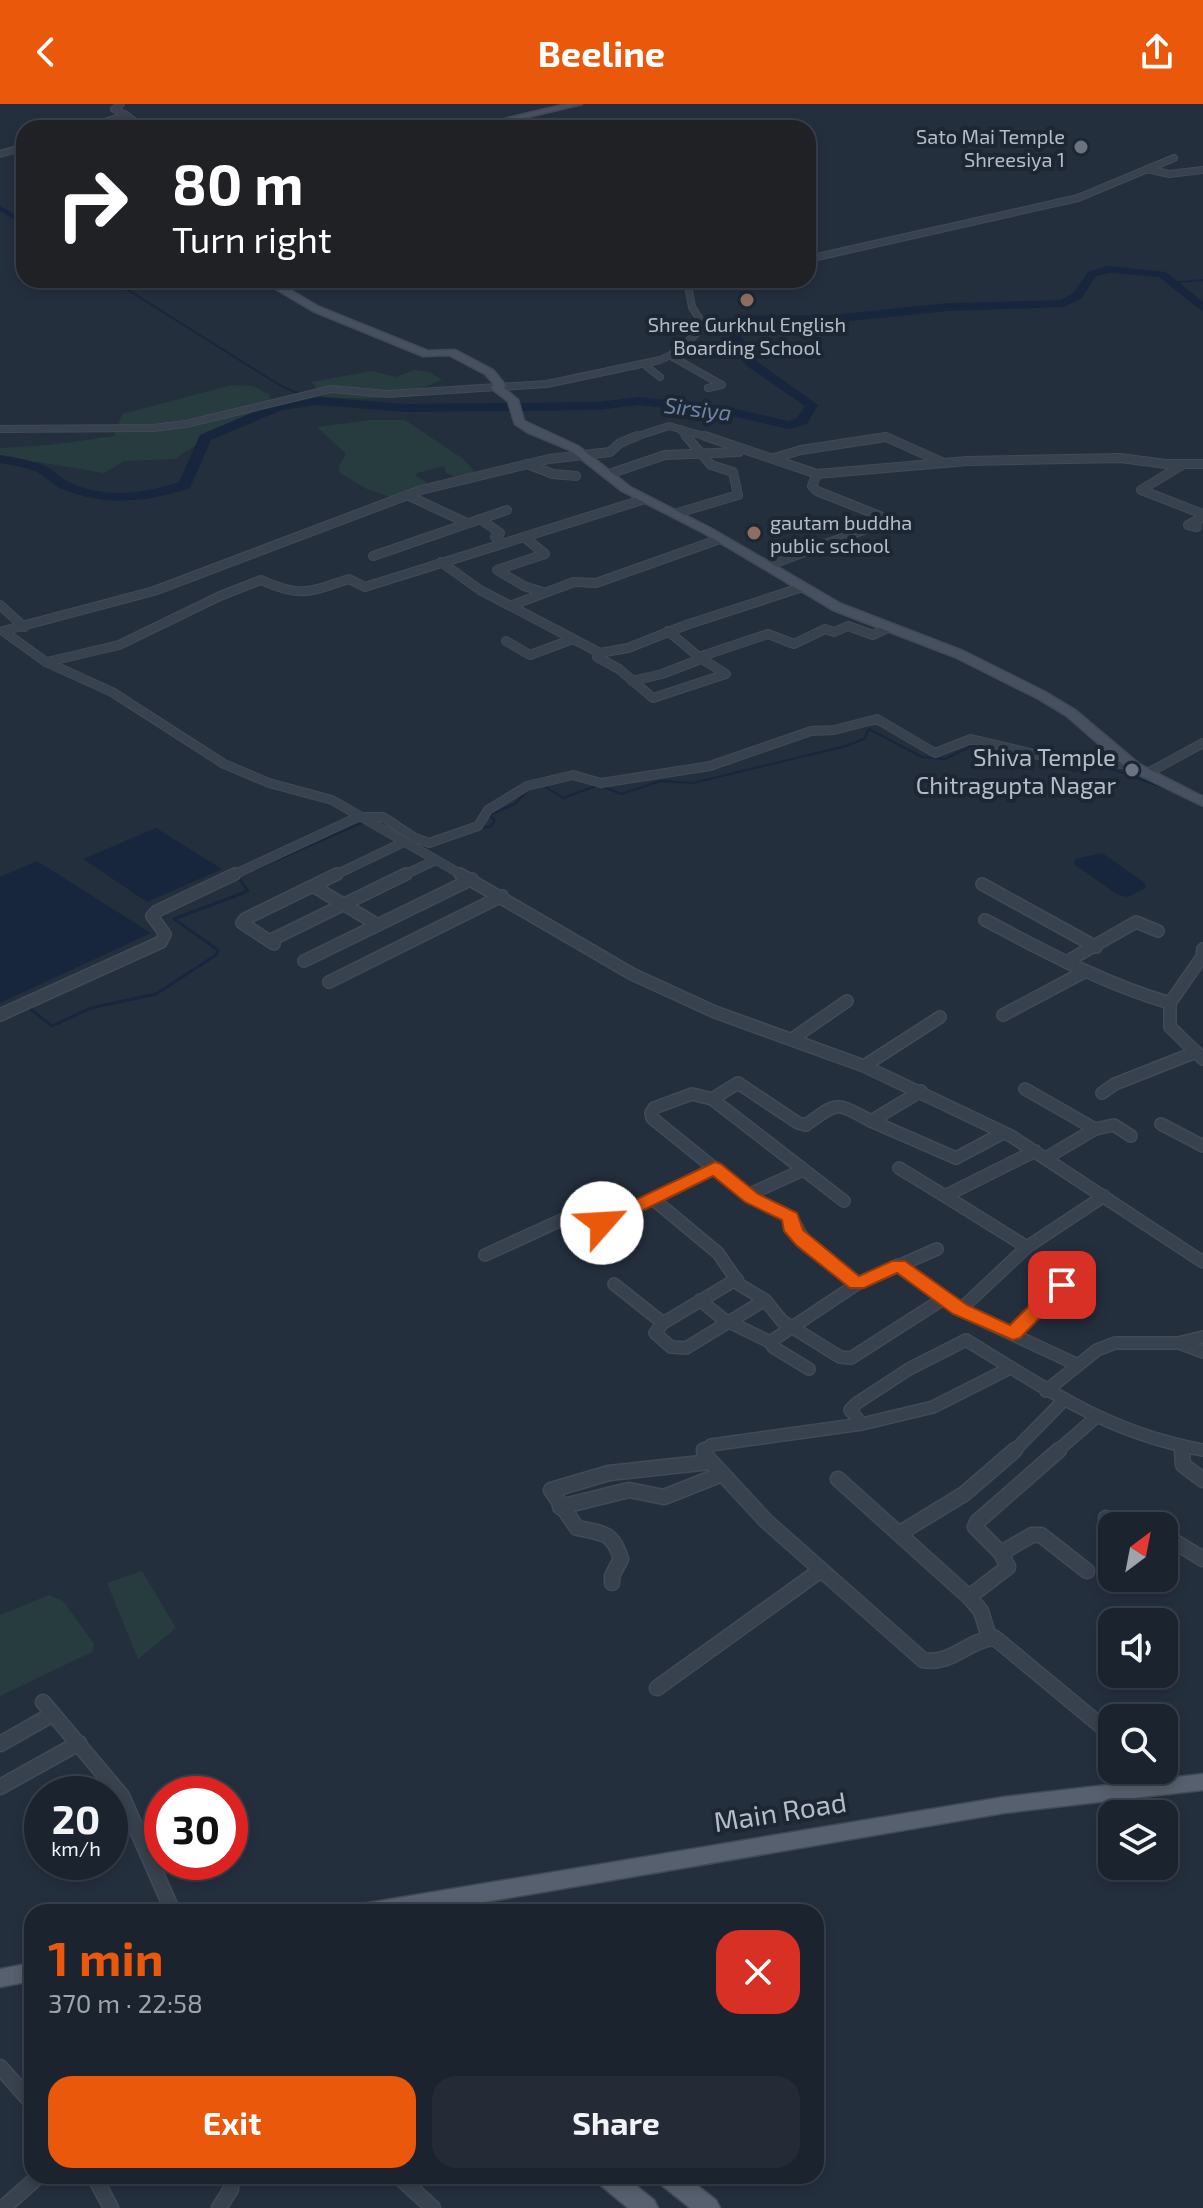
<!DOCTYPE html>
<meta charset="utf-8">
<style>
body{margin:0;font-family:"Exo 2",sans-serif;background:#242b36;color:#f1f3f6;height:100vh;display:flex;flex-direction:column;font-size:30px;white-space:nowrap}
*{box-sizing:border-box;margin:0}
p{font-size:26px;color:#a0a4aa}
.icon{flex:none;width:44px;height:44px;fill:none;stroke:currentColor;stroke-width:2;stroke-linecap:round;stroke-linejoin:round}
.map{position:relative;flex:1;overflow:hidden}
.panel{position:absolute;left:24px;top:1800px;width:800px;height:280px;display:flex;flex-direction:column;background:#1b232e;border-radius:24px;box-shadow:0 4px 12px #0003,0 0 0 2px #39404a}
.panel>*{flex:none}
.banner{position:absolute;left:16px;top:16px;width:800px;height:168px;border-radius:24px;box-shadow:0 4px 12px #0003,0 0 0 2px #39404a;background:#202124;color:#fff;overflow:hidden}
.needle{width:52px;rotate:32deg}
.tools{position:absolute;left:1098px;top:1408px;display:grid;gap:16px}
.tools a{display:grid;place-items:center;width:80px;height:80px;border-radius:16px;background:#1b232e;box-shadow:0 4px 12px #0003,0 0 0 2px #39404a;font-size:40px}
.speed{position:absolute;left:24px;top:1672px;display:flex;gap:16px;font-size:40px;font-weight:700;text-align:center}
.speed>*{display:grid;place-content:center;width:104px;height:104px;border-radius:50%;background:#1b232e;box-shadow:0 4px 12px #0003,0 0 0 2px #39404a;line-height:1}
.speed small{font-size:20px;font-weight:400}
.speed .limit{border:12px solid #d22;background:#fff;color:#111}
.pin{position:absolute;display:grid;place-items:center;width:68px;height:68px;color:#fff;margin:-34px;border-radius:16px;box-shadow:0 4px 12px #0006}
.me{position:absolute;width:88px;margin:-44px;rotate:64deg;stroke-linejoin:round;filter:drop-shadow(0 0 6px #0008)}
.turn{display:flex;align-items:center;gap:28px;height:168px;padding:0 24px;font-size:36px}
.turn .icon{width:104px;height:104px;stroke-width:2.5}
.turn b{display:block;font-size:56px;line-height:68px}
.round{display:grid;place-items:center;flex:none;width:84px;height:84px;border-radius:24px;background:#242b36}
.overview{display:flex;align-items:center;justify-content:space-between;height:136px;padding:0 24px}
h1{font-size:48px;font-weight:700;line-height:60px;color:#ea580c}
.primary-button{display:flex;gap:16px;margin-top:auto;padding:16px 24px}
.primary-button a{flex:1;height:92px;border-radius:24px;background:#ea580c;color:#fff;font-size:32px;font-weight:700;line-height:92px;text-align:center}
.primary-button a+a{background:#242b36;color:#f1f3f6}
header{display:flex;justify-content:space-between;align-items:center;height:104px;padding:0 24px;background:#ea580c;color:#fff;font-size:36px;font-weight:700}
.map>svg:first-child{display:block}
</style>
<header><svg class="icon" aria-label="back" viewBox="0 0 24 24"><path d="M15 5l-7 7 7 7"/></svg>Beeline<svg class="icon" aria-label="share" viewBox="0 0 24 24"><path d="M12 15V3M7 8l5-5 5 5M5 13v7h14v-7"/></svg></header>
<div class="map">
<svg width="1203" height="2104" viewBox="0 0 1203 2104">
<rect width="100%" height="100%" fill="#242f3e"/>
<g fill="#263c3f">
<path d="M414,266L429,268L442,276C393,296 378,296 325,293L311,278L372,267L396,273Z"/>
<path d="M232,281L253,282L270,291L271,300L207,328L198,340L175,355L124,357L104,369L38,358L0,359V344L50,341L114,332L122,310Z"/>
<path d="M371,316H405L463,355L477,370L459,374L446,369L444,362L417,369L416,372L426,378L425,381L393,394L367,385L340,369L339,362L346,350L317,323Z"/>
<path d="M142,1467L176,1524L138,1555L107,1479Z"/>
<path d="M49,1491L63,1497L94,1540L92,1548L0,1592V1511Z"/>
</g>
<g fill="#17263c">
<path d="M156,724L222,765L147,798L83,755Z"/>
<path d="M1102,749L1145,779L1146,784L1128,793L1118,791L1074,760L1075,755Z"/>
<path d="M37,757L151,829L0,899V773Z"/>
</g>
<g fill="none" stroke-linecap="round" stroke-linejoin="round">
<g stroke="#17263c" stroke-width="2">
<path d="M112,176L281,282L300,290"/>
<path d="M1171,179L1203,176"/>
<path d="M307,293L317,297"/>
<path d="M1045,657L1074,667L1097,662L1118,667L1178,689"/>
<path d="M544,682L563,694L599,681L621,690L661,677L693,679L846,642L864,635L869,625L922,653L945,655L976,640"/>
<path d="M1195,698L1203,703"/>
<path d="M377,715L423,744L429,741"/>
<path d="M478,725L491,722L495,717L490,711L515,700L529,685"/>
<path d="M245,770L366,717"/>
</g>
<path stroke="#17263c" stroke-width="3" d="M29,904L52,922L91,904L156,890L216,851L218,846L174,815L248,787L238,773"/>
<path fill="#17263c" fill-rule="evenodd" d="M0,102L24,116V121L0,107Z"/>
<path fill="#17263c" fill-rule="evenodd" d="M1108,162L1166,168L1203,198V208L1159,173L1109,169L1096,172L1081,195L1063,203L948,207L831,219L735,222L756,257L818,301L807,320L789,325L727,311L639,301L598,306L406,308L317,301L282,306L211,336L190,384C148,398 104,403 62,385C54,382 49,376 42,371C30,363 14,362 0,359V351C16,354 34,356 49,364C56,368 61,375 69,378C103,395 145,390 179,378L200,331L274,300L317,293L406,300L598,298L639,293L727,303L788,317L797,314L805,302L747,262L722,220L739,212L831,211L948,199L1061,196L1073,189L1088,168Z"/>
<g stroke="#414a57" stroke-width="8">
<g id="street-far3">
<path d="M126,11L143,24"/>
<path d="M86,24L126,11L114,5L121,0"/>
<path d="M0,50L24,43"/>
<path d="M1147,65L1169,70L1203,66"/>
<path d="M808,155L1078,94L1174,54"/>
<path d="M671,252L722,281L708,284"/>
<path d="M645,261L660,273"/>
<path d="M0,325L153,324L186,320L331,285L387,290L547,280L660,256L677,248L704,222L692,203L687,176"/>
<path d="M680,325L688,334"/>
<path d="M632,334L669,322L711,334"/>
<path d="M881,334H889"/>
</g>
</g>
<g stroke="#414a57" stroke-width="10">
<g id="street-far2">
<path d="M705,332L817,370L967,357L1120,354L1166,360H1203"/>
<path d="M774,354L801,346L886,333L944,359"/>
<path d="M527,360L553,370L576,372"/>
<path d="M1182,361L1141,386L1203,410"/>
<path d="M609,370L665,351L739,348"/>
<path d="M407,391L467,419"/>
<path d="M674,410L738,391L733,368L711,361L686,332"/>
<path d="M480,415L500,429L495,433L502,439"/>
<path d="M1197,423L1188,421L1203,413"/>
<path d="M524,433L545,450L497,466L524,482L543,488"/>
<path d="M373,452L507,406"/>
<path d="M441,458L480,486L600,549L628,544L686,521L803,483"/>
<path d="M767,462L890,416L817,387L812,382L817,370"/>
<path d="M0,501L24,523"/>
<path d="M510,502L574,478L596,479L720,435"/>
<path d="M668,527L699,553"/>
<path d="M506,537L530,551L573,535"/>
<path d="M600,549L597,553L619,565L653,594L726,570L699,553L768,530L794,540L825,525L834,528L848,522L873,531L890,523"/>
<path d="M47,558L119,541L220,492L261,476C301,494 309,488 349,475L365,483L645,395"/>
<path d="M632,577L662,570L701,555"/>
<path d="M1146,670L1203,639"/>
<path d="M363,713H383L415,734L429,739L478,722L488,706L527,682L573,671L601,679L710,662L811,627L834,626L877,615L935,649L971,635L1072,659L1095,657L1132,661"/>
<path d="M231,772L360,712"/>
<path d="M333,772L404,738"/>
<path d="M402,772L436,756"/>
<path d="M464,772L332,696L269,679L224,660L112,588L46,558L3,527L154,487L421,386L549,355L610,348L620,339L637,332"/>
</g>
</g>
<g stroke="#414a57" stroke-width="14">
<g id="street-far1">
<path d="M460,770L632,870L715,908L864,962L1011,1032L1203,1158"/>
<path d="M982,780L1096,843"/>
<path d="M313,782L378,821"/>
<path d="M985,816C1046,848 1104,880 1170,899"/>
<path d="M269,837L406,770"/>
<path d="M274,840L242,819L245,815L337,770"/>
<path d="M1203,845L1202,853L1170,899V923L1203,955"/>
<path d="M304,857L472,775"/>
<path d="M1068,857L1136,818L1158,827"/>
<path d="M329,878L502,792"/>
<path d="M0,911L161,838L165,830L152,812L157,807L235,770"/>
<path d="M1003,911L1084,868"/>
<path d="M792,935L847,897"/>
<path d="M864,962L940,913"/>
<path d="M1025,985L1095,1025L1046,1054"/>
<path d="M1102,989L1115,980L1196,948"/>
<path d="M712,995L844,1097"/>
<path d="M871,1017L956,1054L1003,1029"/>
<path d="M1161,1020L1203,1042"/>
<path d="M1095,1025L1114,1021L1131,1032"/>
<path d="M899,1064L945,1092"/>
<path d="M748,1091L803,1066"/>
<path d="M653,1095L715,1064"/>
<path d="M1027,1143L945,1092L1035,1047"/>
<path d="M485,1151L566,1114L579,1113L602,1119L653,1095L718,1149L740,1181L765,1196L782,1217L840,1253L851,1254L943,1195"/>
<path d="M898,1161L960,1206L1078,1261"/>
<path d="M737,1175L663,1219L655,1229L671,1243L686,1244L765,1196"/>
<path d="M614,1180L663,1219"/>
<path d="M857,1180L808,1143L791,1113L751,1094L652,1014L651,1009L654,1004L692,990L712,995L738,979L798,1019L806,1021C839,997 835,998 871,1017L921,987"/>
<path d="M700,1196L723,1215L770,1238"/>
<path d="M960,1206L1027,1143L1104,1092"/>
<path d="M1013,1230L1043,1197L1083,1164"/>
<path d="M1179,1239L1203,1248"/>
<path d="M809,1265L773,1243L770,1238L857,1180L937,1145"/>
<path d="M1046,1287L1097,1246L1115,1239H1178L1203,1233"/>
<path d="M862,1320L850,1306L857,1299L909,1265L966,1236C1047,1285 1107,1329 1203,1346"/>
<path d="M1182,1343V1348"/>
<path d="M704,1348L711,1341L862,1320L933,1303L1010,1264"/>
<path d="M1013,1348L1062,1298"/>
<path d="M1056,1348L1094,1315"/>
</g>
</g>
<g stroke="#414a57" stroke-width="17">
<g id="street">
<path d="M704,1346L705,1351L766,1417L923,1556C953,1561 967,1536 995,1534L1112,1631"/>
<path d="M1182,1346L1183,1361L1203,1376"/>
<path d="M838,1375L969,1493L981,1507L989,1533"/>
<path d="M560,1403L629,1386L664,1393L722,1370"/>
<path d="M1106,1414L1134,1422"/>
<path d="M900,1429L964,1390L1015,1346"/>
<path d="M1164,1431L1203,1455"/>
<path d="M1001,1449L1032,1431H1041L1087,1467"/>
<path d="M612,1479V1472L621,1455C613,1428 603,1429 577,1424L551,1386L609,1369L710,1358"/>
<path d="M969,1493L1008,1463L1001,1449L975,1423L977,1418L1059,1346"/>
<path d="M657,1584L821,1466"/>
<path d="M43,1598L122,1692L173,1808"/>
<path d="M0,1640L53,1610"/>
<path d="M1152,1666L1170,1683"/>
<path d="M0,1683L79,1639"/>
<path d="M0,1963L32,1999"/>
<path d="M94,2072L111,2104"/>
<path d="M398,2072L433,2104"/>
<path d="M3,2104L39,2072"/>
<path d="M219,2104L231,2085L230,2072"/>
</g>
</g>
<g stroke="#414a57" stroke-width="3">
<g id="secondary">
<path d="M567,0H582L482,24H467Z"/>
<path d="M233,176H254L282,181L319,203L428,247L455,246L493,266L506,282L504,284L518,296L524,317L578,342L630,383L712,425L841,500L963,547L1045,588L1075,606L1139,660L1203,693V702L1129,666L1067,612L1037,594L955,553L833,506L704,429L622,387L570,346L527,328L515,320L508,297L492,285L491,283L494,280L485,270L449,251L423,252L313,207L276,185Z"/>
</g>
</g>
<g stroke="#414a57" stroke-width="3">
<g id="primary">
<path d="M1203,1670V1686L1004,1709L426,1808H357L360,1802L368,1799L1004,1693Z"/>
<path d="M32,1859V1877L0,1883V1865Z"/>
<path d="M594,2072H624L654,2096L658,2104H628L598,2079Z"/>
<path d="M655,2072H685L716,2096L720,2104H690L659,2079Z"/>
</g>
</g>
<use href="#street-far3" stroke="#38414e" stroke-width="6"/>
<use href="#street-far2" stroke="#38414e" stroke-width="8"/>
<use href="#street-far1" stroke="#38414e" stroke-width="11"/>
<use href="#street" stroke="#38414e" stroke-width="14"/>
<use href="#secondary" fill="#465061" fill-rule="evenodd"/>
<use href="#primary" fill="#56606e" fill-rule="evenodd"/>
</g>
<path fill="#ea580c" stroke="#983908" stroke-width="2" d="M715,1058L721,1060L758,1090L797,1109L803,1126L859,1172L892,1157H905L967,1201L1010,1221L1055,1176L1062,1175L1072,1181L1020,1234L1013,1236L953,1210L897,1169L864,1184H850L796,1141L784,1127L782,1116L745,1098L713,1072L609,1123H595L593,1119L595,1115Z"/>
<g fill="#6b7280" stroke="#1d2633" stroke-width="3">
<circle cx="1081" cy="43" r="8"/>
<circle cx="1132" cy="666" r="8"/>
</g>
<g fill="#8d6e63" stroke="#1d2633" stroke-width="3">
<circle cx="747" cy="196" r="8"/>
<circle cx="754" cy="429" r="8"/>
</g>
<g text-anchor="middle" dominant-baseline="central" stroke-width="8" stroke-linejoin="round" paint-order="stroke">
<g font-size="20" fill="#b4bcc9" stroke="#1d2633" text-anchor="end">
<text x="1065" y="32">Sato Mai Temple<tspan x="1065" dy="23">Shreesiya 1</tspan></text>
<text x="747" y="220" text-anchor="middle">Shree Gurkhul English<tspan x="747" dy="23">Boarding School</tspan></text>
<text x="770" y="418" text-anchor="start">gautam buddha<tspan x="770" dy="23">public school</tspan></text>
</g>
<g font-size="22" font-style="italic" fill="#6d86a8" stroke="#1d2633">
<text transform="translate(698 304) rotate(7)">Sirsiya</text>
</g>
<g font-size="24" fill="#b4bcc9" stroke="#1d2633" text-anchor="end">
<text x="1116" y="652">Shiva Temple<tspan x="1116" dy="28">Chitragupta Nagar</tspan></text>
</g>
<g font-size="28" fill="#b4bcc9" stroke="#1d2633">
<text transform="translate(780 1707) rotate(-9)">Main Road</text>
</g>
</g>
</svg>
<div class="tools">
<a><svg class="needle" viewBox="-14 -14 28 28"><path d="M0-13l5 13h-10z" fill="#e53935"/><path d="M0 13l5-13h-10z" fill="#a0a4aa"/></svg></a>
<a><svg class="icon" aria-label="sound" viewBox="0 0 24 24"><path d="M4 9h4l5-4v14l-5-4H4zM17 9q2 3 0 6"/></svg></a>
<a><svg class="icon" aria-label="search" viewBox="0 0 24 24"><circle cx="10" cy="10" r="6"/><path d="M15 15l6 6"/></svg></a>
<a><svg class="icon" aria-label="layers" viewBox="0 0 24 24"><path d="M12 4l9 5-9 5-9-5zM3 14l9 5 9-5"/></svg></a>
</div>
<div class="speed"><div>20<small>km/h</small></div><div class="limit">30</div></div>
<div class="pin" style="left:1062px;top:1181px;background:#d93025"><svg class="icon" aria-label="arrive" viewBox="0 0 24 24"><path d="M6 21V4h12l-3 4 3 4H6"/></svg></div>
<svg class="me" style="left:602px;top:1119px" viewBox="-20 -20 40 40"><circle r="19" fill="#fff"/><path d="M0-13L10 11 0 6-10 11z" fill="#ea580c"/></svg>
<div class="banner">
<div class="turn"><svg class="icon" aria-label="right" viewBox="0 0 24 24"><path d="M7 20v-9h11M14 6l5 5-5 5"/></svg><div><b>80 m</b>Turn right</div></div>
</div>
<section class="panel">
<div class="overview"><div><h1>1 min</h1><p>370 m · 22:58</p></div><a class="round" style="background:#d93025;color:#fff"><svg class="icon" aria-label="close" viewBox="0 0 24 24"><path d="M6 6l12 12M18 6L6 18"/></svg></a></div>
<div class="primary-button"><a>Exit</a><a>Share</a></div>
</section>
</div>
